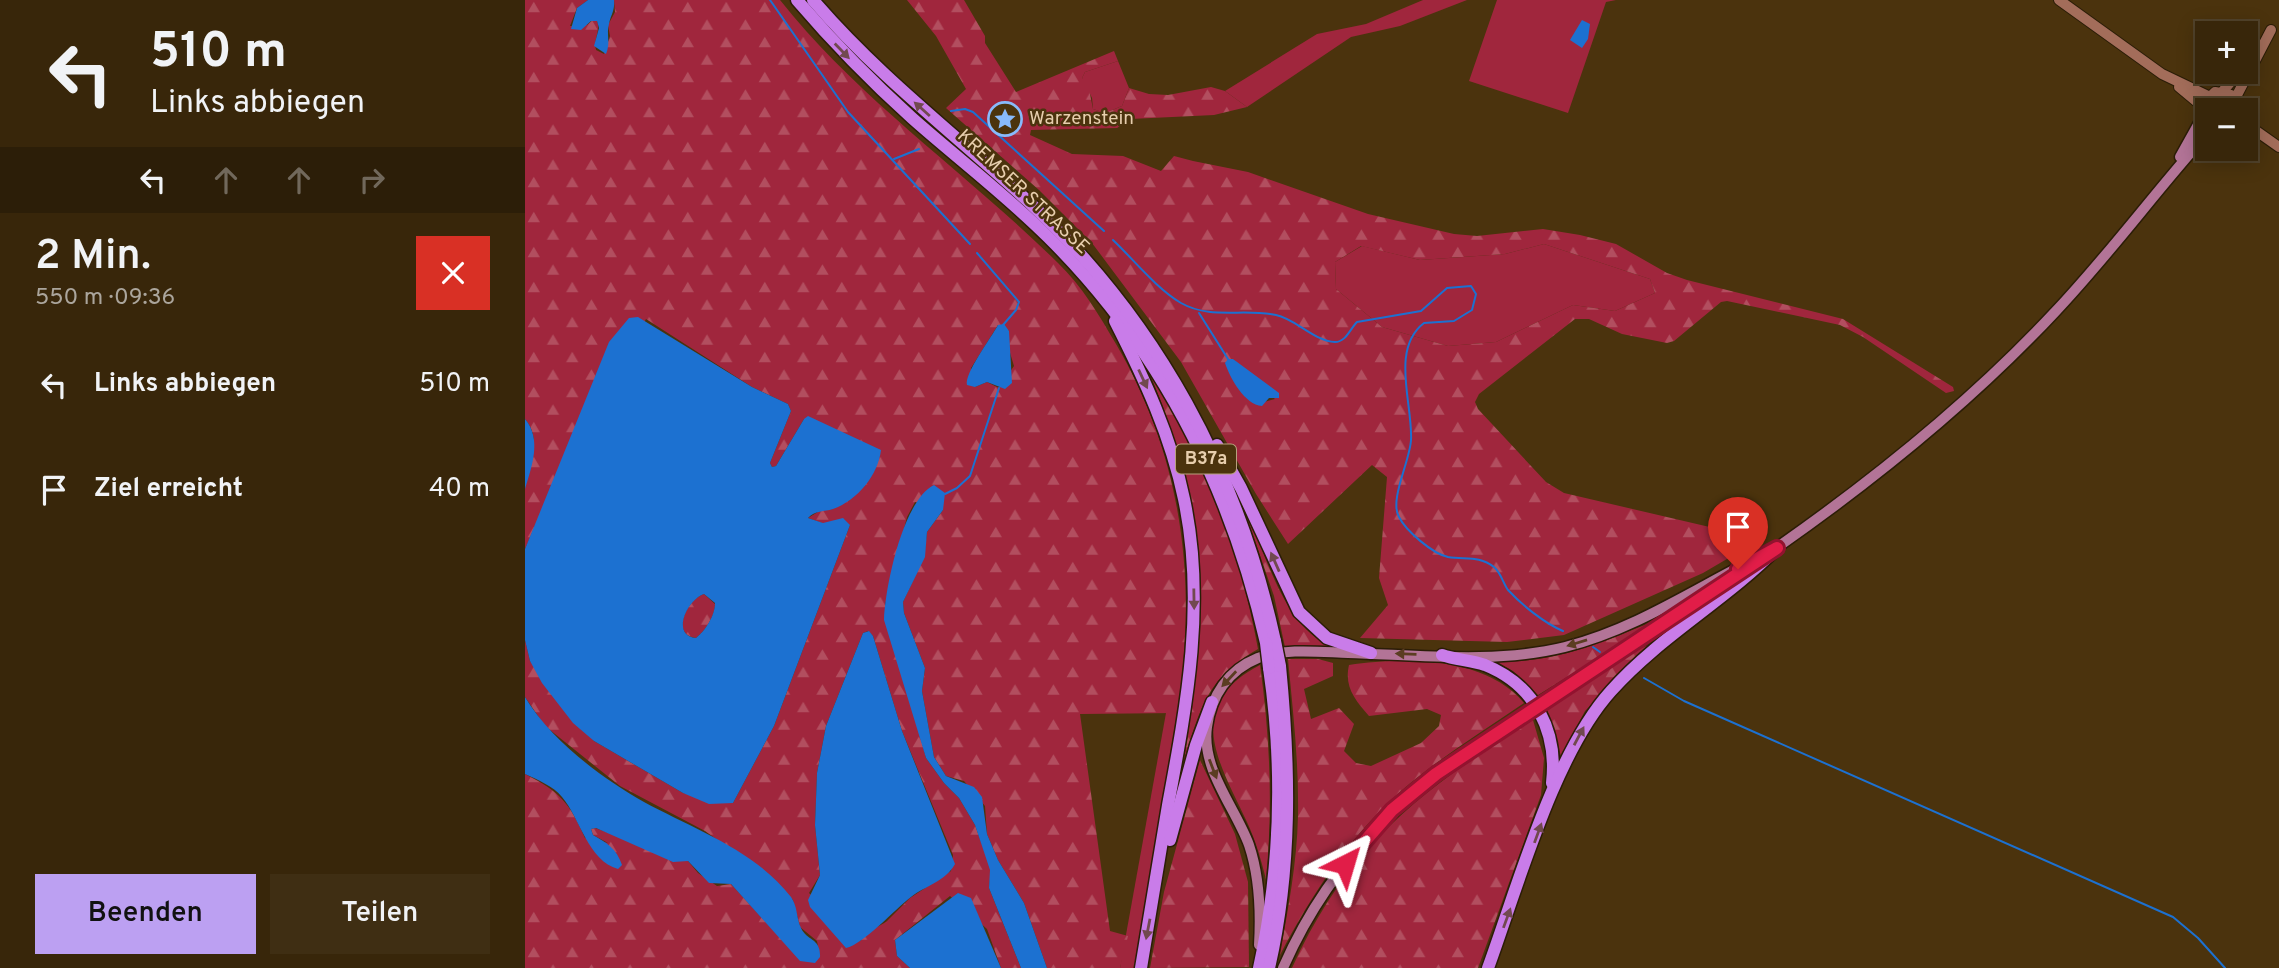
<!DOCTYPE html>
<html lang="de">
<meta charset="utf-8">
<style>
body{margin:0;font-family:Overpass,sans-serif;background:#3f2e13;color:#f1f3f6;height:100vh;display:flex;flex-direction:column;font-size:26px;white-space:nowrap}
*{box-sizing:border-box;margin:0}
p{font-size:23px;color:#aba59c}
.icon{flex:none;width:38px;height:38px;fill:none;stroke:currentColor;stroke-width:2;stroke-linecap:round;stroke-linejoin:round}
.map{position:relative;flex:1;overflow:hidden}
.details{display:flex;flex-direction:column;background:#38260a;width:525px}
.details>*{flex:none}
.guide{background:#38260a;color:#f1f3f6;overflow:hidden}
.tools{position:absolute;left:1670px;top:21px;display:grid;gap:14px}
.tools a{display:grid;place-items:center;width:63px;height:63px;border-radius:0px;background:#38260a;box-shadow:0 4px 18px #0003,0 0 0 2px #52432b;font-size:35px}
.pin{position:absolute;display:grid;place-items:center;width:60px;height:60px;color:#fff;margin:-72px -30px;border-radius:50% 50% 50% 0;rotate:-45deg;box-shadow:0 0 7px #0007}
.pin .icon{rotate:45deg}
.me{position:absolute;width:77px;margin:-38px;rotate:40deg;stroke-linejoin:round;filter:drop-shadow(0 0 5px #0008)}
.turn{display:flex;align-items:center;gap:24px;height:147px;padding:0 35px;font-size:32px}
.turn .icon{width:91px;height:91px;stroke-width:2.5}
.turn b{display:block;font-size:49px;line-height:60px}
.lanes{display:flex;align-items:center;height:66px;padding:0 35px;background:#0003;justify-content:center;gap:35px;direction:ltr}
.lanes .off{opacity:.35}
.round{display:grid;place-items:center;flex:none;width:74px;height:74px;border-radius:0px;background:#3f2e13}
.headline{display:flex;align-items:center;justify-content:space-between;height:119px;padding:0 35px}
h1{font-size:42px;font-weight:600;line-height:52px}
.action{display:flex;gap:14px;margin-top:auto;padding:14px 35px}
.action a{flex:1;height:80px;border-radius:0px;background:#bca0f2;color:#111;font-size:28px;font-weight:600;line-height:80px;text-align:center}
.action a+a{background:#3f2e13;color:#f1f3f6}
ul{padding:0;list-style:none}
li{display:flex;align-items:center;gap:21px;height:105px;padding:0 35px}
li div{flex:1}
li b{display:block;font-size:26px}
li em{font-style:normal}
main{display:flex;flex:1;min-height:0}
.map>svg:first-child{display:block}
</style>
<main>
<section class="details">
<div class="guide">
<div class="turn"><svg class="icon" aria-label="left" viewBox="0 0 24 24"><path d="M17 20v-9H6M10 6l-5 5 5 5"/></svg><div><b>510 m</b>Links abbiegen</div></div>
<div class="lanes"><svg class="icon" aria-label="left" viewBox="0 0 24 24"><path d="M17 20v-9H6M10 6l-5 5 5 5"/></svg><svg class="icon off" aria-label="ahead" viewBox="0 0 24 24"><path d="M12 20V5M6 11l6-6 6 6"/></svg><svg class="icon off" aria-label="ahead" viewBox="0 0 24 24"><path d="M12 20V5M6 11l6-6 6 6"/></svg><svg class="icon off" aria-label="right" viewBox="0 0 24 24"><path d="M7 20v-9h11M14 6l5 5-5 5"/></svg></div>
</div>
<div class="headline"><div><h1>2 Min.</h1><p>550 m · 09:36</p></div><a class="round" style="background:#d93025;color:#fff"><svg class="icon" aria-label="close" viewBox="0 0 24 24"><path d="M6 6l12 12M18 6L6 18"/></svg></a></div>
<ul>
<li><svg class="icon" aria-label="left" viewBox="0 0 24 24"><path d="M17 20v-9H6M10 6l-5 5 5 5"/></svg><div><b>Links abbiegen</b></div><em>510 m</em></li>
<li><svg class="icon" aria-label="arrive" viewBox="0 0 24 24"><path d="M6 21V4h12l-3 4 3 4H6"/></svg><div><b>Ziel erreicht</b></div><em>40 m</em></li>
</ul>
<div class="action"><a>Beenden</a><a>Teilen</a></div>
</section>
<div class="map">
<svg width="1754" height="968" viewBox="0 0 1754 968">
<defs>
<pattern id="forest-firs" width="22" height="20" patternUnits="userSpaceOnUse" patternTransform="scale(1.75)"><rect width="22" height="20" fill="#a0263d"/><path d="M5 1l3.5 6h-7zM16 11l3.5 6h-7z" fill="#b24e5f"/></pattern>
</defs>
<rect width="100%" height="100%" fill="#4b330d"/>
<g fill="#a0263d">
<path d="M898,0H942L875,26L826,37L722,107L700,91L792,34L841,24Z"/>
<path d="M972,0H1091L1081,2L1043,113L944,81Z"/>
<path d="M593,61L604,88L597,106L580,113L568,109L567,98L557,78L560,72Z"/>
<path d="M1693,97L1704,100L1707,110H1684V104Z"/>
<path d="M1019,244L1125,279L1130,293L1090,311L1048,305L971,342L923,346L857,327L811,289L810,262L837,246L895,260L980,254Z"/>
<path d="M641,713H652L610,968H595Z"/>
</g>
<g fill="url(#forest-firs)" fill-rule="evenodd">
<path d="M0,0H63L52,8L45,26L62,25L69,19L72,21C76,31 68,39 71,50L79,54L85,36L83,25L90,12L89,0H255C334,100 442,173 533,263C557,286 574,315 591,344C658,459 673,584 652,713L555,714L585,931L603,936L595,968H522L499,903L473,860L462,834L460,806L439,781L421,776L409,757L397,691L400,668L379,613L378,602L399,557L402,532L418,510L390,502L382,517L360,605L401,758L419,783L434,798L450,825L466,870L464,888L496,968H476L462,929L425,896L370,940L372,956L385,968H0V774C34,791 45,803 60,838L83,843L68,835L66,829L70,828L163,861L173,873L192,886L206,884L248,930L295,957L292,941L275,927L268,900L243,876L180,831L95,786L20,726L0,697V640L5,661L69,741L158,793L208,803L249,726L325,525L297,523L283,518L296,510L308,509L279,419L251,466L247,467L245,463L266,411L263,404L227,387L121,319L33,473L0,549C0,530 0,507 0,488C4,464 18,440 0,419ZM473,325L484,331L483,346L489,366L474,388L462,382L450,387L446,368ZM343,631L348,636L377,731L428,855L426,871L385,898L361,922L345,931L335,941L284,893L295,875L290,825L292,773L301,726L338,633Z"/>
<path d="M382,0H439L460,36V43L491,92L589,51L593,61L560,72L557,78L563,84L568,109L580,113L597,106L604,88L624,94L643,95L686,87L700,91L722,107L689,115L605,119L592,128L506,130L505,135L547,154L598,156L636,171L649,156L668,161L723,172L843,214L929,234L952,236L1018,229L1055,235L1091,244L1142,273L1162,280L1318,319L1428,387L1429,391L1421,393L1338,337L1315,325L1202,301L1196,302L1149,341L1142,343L1097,334L1064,319H1050L954,394L950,402L953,409L1021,482L1039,493L1236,539L1178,573L1039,635L982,642L835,638L863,605L854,578L862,477L847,465L763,544L731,494L656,362L567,243L514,190L421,108L441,89L411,36ZM1019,244L1125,279L1130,293L1090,311L1048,305L971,342L923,346L857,327L811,289L810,262L836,246L895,260L980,254ZM708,359L750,399L739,402Z"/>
<path d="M624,372C680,455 715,551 733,649C682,678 676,707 659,760C684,606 686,519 624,372Z"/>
<path d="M717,503C742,552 754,622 807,648L760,647L749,596Z"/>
<path d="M179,594L190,604C190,616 180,631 171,638C145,635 162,599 179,594Z"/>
<path d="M1137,618L1013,695L988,671L969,661C1029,665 1082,640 1137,618Z"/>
<path d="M1124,645L1060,711L1036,756L1022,709L1107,652Z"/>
<path d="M763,659H793L808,663V676L779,689L786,719L814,708L829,724L819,751L831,763L846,766L896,743L914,726L916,715L902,709L844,716C830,700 819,687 824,665C879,657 960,656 999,703C958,731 914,758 876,791C824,837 787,894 755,955C763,909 772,863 773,816C774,763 768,712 763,659Z"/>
<path d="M735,665C745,737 748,806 741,879C736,860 731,841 722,822C695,764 656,706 735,665Z"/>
<path d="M1008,720L1019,758L1016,795L953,968H767C822,846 897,789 1008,720Z"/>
<path d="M675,760L710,834L723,882L724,967L625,968L639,892Z"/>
</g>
<g fill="#1c71d1" fill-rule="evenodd">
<path d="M63,0H89C90,11 86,14 84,24C81,34 86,43 81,54L69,46L74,28L72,21H66L56,30L46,29L52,8Z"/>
<path d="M1057,20L1065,24L1063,39L1057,48L1045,40Z"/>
<path d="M113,317L227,387L263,404L266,411L245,463L247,467L251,466L279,419L283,416L356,450C353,475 333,500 308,509C299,512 290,510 283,518L298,523L318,518L325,525L249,726L208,803L184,804L158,793L69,741L48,723L17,683L5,661L0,640V549L84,342L104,318ZM179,594L190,603C190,616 180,631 171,638C145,635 163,599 179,594Z"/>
<path d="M479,324L484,331L487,383L480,389L462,382L450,387L442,385C439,374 466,338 473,325Z"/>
<path d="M703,359H708L754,393V398H744L737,406C720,405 705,378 700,363Z"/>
<path d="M0,419C17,439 7,466 0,489Z"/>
<path d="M409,485L420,493L418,510L402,532L400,557L378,602L379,613L400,668L397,691L409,757L421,776L449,787L457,797L462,834L473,860L499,903L522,968H496L464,888L465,870L450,825L434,798L419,783L401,758L359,620C360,587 378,500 409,485Z"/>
<path d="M344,631L348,636L377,731L430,864C421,881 400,886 386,897C370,909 339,944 321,948L285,907L283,900L295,875L290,825L292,773L301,726L338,633Z"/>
<path d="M0,697C26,740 75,777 119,802C169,829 231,851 266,897C273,907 271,918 276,928C282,941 296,938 295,957L290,963L275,961L206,884L184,883L163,861L148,862L71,828L66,829L68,835C81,842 92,849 97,865L93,869C63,861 55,818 37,797C28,786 13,780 0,774Z"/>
<path d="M433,893L446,898L476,968H385L372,956L370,940Z"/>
</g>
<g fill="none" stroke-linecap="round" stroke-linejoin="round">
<g stroke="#1c71d1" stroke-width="2">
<path d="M245,0L323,112L445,244"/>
<path d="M426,111L440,109L448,112L579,231"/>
<path d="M369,159L394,149"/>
<path d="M588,240C609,260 631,288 656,303C686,320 718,308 751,315C771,319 789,341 810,342C821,342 825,329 832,322L896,311L922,288L946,286L951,294L947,310L929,321L899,323C865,349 888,404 886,440C885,461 864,500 874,517C881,531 908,554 923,557C940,560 954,555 969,567C976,573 978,583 983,590C997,605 1019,623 1038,631"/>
<path d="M452,253L494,302L491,310L478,325"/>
<path d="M674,313L703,359"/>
<path d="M420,494L432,488L445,476L474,388"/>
<path d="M1068,647L1075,652"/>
<path d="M1119,678L1159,701L1648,917L1673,938L1700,968"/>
</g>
<g stroke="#2b1d07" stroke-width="12">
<g id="secondary">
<path d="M1534,0L1637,74L1683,96"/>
<path d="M1654,87L1678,107"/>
<path d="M1698,91L1714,72"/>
<path d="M1710,99L1746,30"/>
<path d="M1681,118L1679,103L1690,92L1706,95L1712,110"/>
<path d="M1720,123L1754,147"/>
</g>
</g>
<g stroke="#2b1d07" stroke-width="13">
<g id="primary">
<path d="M1655,157L1679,114"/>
<path d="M1247,551C1349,480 1445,403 1530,312C1584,255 1630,192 1682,134"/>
<path d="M1026,698L1205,581"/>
<path d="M734,945C736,911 735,878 724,845C710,807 676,769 682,727C686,696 703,670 733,658C761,648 794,652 823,653C893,655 971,664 1040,647C1115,628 1178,583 1246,551"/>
<path d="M758,968C811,847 890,786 998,716"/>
</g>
</g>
<g stroke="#2b1d07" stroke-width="15">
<g id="highway">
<path d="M272,0C308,42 346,81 387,118C432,158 480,194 523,237C636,349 706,488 741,643"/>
<path d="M288,0C353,76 432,136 505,203C633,322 713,472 750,641"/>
<path d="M590,321C619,378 646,436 659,499C681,602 662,703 643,805C634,859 625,914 616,968"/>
<path d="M692,445L716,488L774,612L802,638L846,653"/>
<path d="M917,655C931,660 946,660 960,665C1010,685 1033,731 1027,783"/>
<path d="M645,840L671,745L687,702"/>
<path d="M734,968C756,868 759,770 744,668"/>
<path d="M744,968C767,868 765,768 755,666"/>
<path d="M963,968C993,886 1029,754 1086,691C1135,636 1201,600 1252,548"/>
</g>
</g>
<use href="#secondary" stroke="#a36d5a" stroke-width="10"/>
<use href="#primary" stroke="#b37497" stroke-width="10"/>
<use href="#highway" stroke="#c97ce9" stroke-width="12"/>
<g stroke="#2b1d07" stroke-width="13" stroke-linecap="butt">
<path id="primary-bridge" d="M998,716L1026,698"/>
</g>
<g stroke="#2b1d07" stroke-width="15" stroke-linecap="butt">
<g id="highway-bridge">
<path d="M750,641L755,666"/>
<path d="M741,643L744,668"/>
</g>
</g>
<use href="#primary-bridge" stroke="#b37497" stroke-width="10"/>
<use href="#highway-bridge" stroke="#c97ce9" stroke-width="12"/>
</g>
<defs><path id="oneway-solid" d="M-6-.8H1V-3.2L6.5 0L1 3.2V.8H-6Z" transform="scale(1.75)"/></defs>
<g fill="#71494f">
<use href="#oneway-solid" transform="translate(317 51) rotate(46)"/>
<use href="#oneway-solid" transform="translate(397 109) rotate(-138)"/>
<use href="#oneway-solid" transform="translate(618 379) rotate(65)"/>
<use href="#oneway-solid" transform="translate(750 562) rotate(-114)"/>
<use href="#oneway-solid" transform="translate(669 599) rotate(89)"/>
<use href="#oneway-solid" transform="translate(1054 736) rotate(-62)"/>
<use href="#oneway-solid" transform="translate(1013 833) rotate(-70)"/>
<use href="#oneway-solid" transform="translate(982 918) rotate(-70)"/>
<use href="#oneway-solid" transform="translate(623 929) rotate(101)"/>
</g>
<g fill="#5b3d22">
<use href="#oneway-solid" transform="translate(1052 643) rotate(163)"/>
<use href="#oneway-solid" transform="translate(881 654) rotate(-178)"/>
<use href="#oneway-solid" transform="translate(704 679) rotate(133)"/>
<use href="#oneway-solid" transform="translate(688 769) rotate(69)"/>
</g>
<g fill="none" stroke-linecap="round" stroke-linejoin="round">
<g stroke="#92132f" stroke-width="18">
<path id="route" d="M820,864L867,810L911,774L1252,548L1213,569"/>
</g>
<use href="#route" stroke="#e11d48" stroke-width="12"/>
</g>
<defs>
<g id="sight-ring" transform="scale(1.75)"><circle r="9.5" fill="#4b330d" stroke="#88bafc" stroke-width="1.5"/><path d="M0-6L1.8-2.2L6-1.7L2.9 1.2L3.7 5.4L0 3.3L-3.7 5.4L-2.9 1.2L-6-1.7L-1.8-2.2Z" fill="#88bafc"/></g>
</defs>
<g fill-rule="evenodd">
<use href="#sight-ring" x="480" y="119"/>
</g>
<g text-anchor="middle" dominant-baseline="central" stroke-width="5" stroke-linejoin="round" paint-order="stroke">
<rect fill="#4b330d" stroke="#b8a07d" stroke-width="2" x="651" y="444.5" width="60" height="29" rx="5"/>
<g font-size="18" font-weight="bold" fill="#e7cead">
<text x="681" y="459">B37a</text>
</g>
<g font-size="19" fill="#e7cead" stroke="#4b330d" text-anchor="start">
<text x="504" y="119">Warzenstein</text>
</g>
<g font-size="19" fill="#e7cead" stroke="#4b330d">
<text transform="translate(498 192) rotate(43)">KREMSER STRASSE</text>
</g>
</g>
</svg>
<div class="tools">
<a>+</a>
<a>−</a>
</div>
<div class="pin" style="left:1213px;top:569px;background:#d93025"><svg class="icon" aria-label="arrive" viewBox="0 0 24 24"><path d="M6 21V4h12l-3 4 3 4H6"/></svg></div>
<svg class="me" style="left:820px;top:864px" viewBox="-20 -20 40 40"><path d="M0-17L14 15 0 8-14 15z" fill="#e11d48" stroke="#fff" stroke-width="4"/></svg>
</div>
</main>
